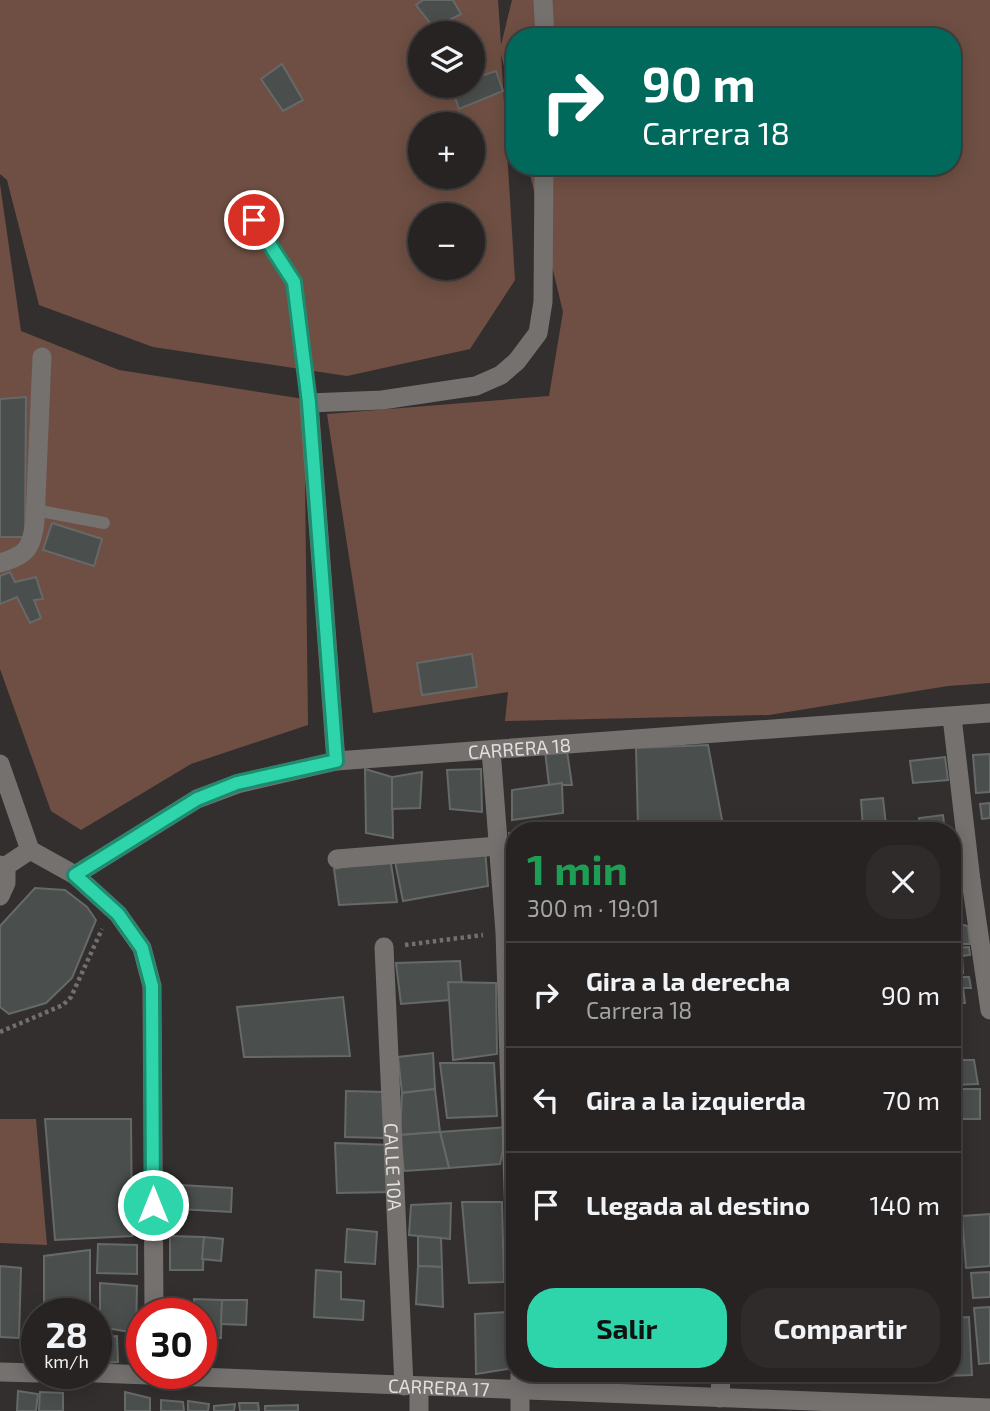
<!DOCTYPE html>
<html lang="es">
<meta charset="utf-8">
<style>
body{margin:0;font-family:"Exo 2",sans-serif;background:#2e2b2a;color:#f1f3f6;height:100vh;display:flex;flex-direction:column;font-size:26px;white-space:nowrap}
*{box-sizing:border-box;margin:0}
p{font-size:23px;color:#a4a4a5}
.icon{flex:none;width:38px;height:38px;fill:none;stroke:currentColor;stroke-width:2;stroke-linecap:round;stroke-linejoin:round}
.map{position:relative;flex:1;overflow:hidden}
.panel{position:absolute;left:506px;top:822px;width:455px;height:560px;display:flex;flex-direction:column;background:#262322;border-radius:28px;box-shadow:0 4px 18px #0003,0 0 0 2px #424040}
.panel>*{flex:none}
.guide{position:absolute;left:506px;top:28px;width:455px;height:147px;border-radius:28px;box-shadow:0 4px 18px #0003,0 0 0 2px #424040;background:#00695c;color:#fff;overflow:hidden}
.fabs{position:absolute;left:408px;top:21px;display:grid;gap:14px}
.fabs a{display:grid;place-items:center;width:77px;height:77px;border-radius:50%;background:#262322;box-shadow:0 4px 18px #0003,0 0 0 2px #424040;font-size:35px}
.speed{position:absolute;left:21px;top:1298px;display:flex;gap:14px;font-size:35px;font-weight:700;text-align:center}
.speed>*{display:grid;place-content:center;width:91px;height:91px;border-radius:50%;background:#262322;box-shadow:0 4px 18px #0003,0 0 0 2px #424040;line-height:1}
.speed small{font-size:18px;font-weight:400}
.speed .limit{border:10px solid #d22;background:#fff;color:#111}
.pin{position:absolute;display:grid;place-items:center;width:60px;height:60px;color:#fff;margin:-30px;border:4px solid #fff;border-radius:50%;box-shadow:0 2px 7px #0007}
.me{position:absolute;width:77px;margin:-38px;rotate:0deg;stroke-linejoin:round;filter:drop-shadow(0 0 5px #0008)}
.turn{display:flex;align-items:center;gap:24px;height:147px;padding:0 21px;font-size:32px}
.turn .icon{width:91px;height:91px;stroke-width:2.5}
.turn b{display:block;font-size:49px;line-height:60px}
.round{display:grid;place-items:center;flex:none;width:74px;height:74px;border-radius:28px;background:#2e2b2a}
.head{display:flex;align-items:center;justify-content:space-between;height:119px;padding:0 21px}
h1{font-size:42px;font-weight:700;line-height:52px;color:#1e9e55}
.button{display:flex;gap:14px;margin-top:auto;padding:14px 21px}
.button a{flex:1;height:80px;border-radius:28px;background:#2ed4aa;color:#111;font-size:28px;font-weight:700;line-height:80px;text-align:center}
.button a+a{background:#2e2b2a;color:#f1f3f6}
ul{padding:0;list-style:none}
li{display:flex;align-items:center;gap:21px;height:105px;padding:0 21px;border-top:2px solid #424040}
li div{flex:1}
li b{display:block;font-size:26px}
li em{font-style:normal}
.map>svg:first-child{display:block}
</style>
<div class="map">
<svg width="990" height="1411" viewBox="0 0 990 1411">
<rect width="100%" height="100%" fill="#322f2e"/>
<g fill="#6f4f43" fill-rule="evenodd">
<path d="M0,0H498L501,45L512,0H990V683L948,686L769,715L505,721L508,692L373,713L327,414L549,396L563,312L528,166H952V37H514V107L501,54L515,280L470,349L347,376L153,347L39,305L7,180L0,174ZM420,33H472V86H420ZM420,124H472V177H420ZM420,215H472V268H420Z"/>
<path d="M0,184L21,331L119,370L304,399L308,725L191,764L81,830L51,811L0,669Z"/>
<path d="M0,1119H36L47,1245L0,1243Z"/>
</g>
<g fill="#4a4e4c" stroke="#656968" stroke-width="2">
<path d="M423,0H453L461,14L434,28L416,5Z"/>
<path d="M472,44L481,76L496,71L503,91L459,109L451,86H472Z"/>
<path d="M282,64L303,100L283,111L261,79Z"/>
<path d="M26,397L25,537H0V399Z"/>
<path d="M52,523L102,539L94,566L43,550Z"/>
<path d="M10,572L15,582L36,577L43,599L34,600L41,618L30,623L17,597L0,604V576Z"/>
<path d="M472,654L477,687L422,695L417,663Z"/>
<path d="M708,745L723,825L638,826L636,748Z"/>
<path d="M545,751H567L572,785H549Z"/>
<path d="M990,754V792L976,793L973,755Z"/>
<path d="M945,757L948,780L913,783L910,761Z"/>
<path d="M365,769L392,777L393,838L366,833Z"/>
<path d="M481,769L482,812L450,809L447,770Z"/>
<path d="M422,772L420,808L392,809V777Z"/>
<path d="M562,783L563,813L512,820V790Z"/>
<path d="M883,798L886,825L863,828L861,800Z"/>
<path d="M990,803V818L982,819L980,804Z"/>
<path d="M943,815L945,831H912L921,830L919,818Z"/>
<path d="M613,826H666L667,831H614Z"/>
<path d="M613,826L614,831H537Z"/>
<path d="M509,833H514V919L508,920Z"/>
<path d="M485,849L488,886L403,901L394,857Z"/>
<path d="M390,857L397,902L339,905L334,869Z"/>
<path d="M35,888L65,890L87,907L96,920L72,978L46,1003L9,1014L0,1007V926Z"/>
<path d="M952,912H957L959,924L968,926L970,944H952Z"/>
<path d="M969,947L970,955L962,956L963,973H952V948Z"/>
<path d="M460,961L463,999L401,1004L396,963Z"/>
<path d="M952,977H969L971,988H963L965,1003H952Z"/>
<path d="M448,982L496,983L497,1054L453,1060Z"/>
<path d="M343,997L350,1056L244,1057L237,1007Z"/>
<path d="M433,1053L435,1089L402,1093L398,1057Z"/>
<path d="M952,1060H974L978,1084L952,1085Z"/>
<path d="M440,1063H494L497,1116L447,1118Z"/>
<path d="M435,1089L440,1132L400,1135L402,1093Z"/>
<rect x="952" y="1089" width="28" height="30"/>
<path d="M346,1091L385,1092L384,1138L345,1137Z"/>
<path d="M45,1119H131L132,1236L55,1240Z"/>
<path d="M508,1127L500,1164L449,1168L440,1132Z"/>
<path d="M440,1132L449,1168L404,1171L400,1135Z"/>
<path d="M335,1143L392,1145L393,1192L337,1193Z"/>
<path d="M180,1185L232,1188L231,1212L179,1209Z"/>
<path d="M462,1202H502L504,1282L469,1283Z"/>
<path d="M451,1203L450,1239L409,1235L411,1205Z"/>
<path d="M990,1214V1266L966,1268L962,1216Z"/>
<path d="M347,1229L377,1232L375,1264L345,1262Z"/>
<path d="M170,1236L204,1237L203,1270H170Z"/>
<path d="M418,1236L441,1238L442,1267L418,1266Z"/>
<path d="M204,1237L223,1239L221,1261L202,1259Z"/>
<path d="M98,1244L137,1245V1274L97,1273Z"/>
<path d="M90,1250V1314H44V1256Z"/>
<path d="M0,1266L21,1268L19,1338L0,1337Z"/>
<path d="M418,1266L442,1267L443,1307L416,1304Z"/>
<path d="M316,1270L341,1272V1299L364,1301L363,1320L314,1317Z"/>
<path d="M990,1272V1297L973,1298L971,1273Z"/>
<path d="M100,1283L137,1286L136,1333L100,1327Z"/>
<path d="M194,1299L222,1300L221,1338L201,1339V1314H194Z"/>
<path d="M222,1300H247L246,1325L221,1324Z"/>
<path d="M990,1307V1363L979,1364L974,1308Z"/>
<path d="M507,1312L508,1369L476,1374L475,1314Z"/>
<path d="M969,1317L972,1375L946,1376V1374H952V1318Z"/>
<path d="M117,1336L118,1362L104,1363L103,1337Z"/>
<path d="M18,1391L38,1394L36,1411H17Z"/>
<path d="M40,1392L63,1393V1411H39Z"/>
<path d="M125,1392L150,1398V1411H125Z"/>
<path d="M161,1400L183,1402L184,1411H161Z"/>
<path d="M188,1401L209,1404L208,1411H188Z"/>
<path d="M239,1403H258L259,1411H240Z"/>
<path d="M235,1404L234,1411H214V1406Z"/>
<path d="M298,1405V1411H265V1406Z"/>
</g>
<g fill="none" stroke-linecap="round" stroke-linejoin="round">
<g stroke="#72706f" stroke-width="4.5" stroke-dasharray="3.5 3.5" stroke-linecap="butt">
<path d="M405,945L483,935"/>
<path d="M0,1032L63,1005L71,997L102,929"/>
</g>
<g stroke="#74716f" stroke-width="12">
<path d="M254,220L294,282L309,403"/>
<path d="M35,510L104,523"/>
</g>
<g stroke="#74716f" stroke-width="19">
<path d="M543,0L545,37"/>
<path d="M0,563C27,555 31,549 35,522L42,357"/>
<path d="M952,717L971,881L990,1010"/>
<path d="M491,750L505,932L514,1221"/>
<path d="M336,761L309,403L382,400L476,386L501,375L517,361L538,333L543,302L544,166"/>
<path d="M0,764L30,850L75,875L118,914L142,948L152,986L154,1314"/>
<path d="M337,859L498,846"/>
<path d="M0,865L6,866L30,850"/>
<path id="s1" d="M75,875L197,799L237,784L336,761L990,713"/>
<path d="M952,883L971,881"/>
<path d="M0,896L6,883V866"/>
<path id="s2" d="M384,947L404,1386"/>
<path d="M0,1372L37,1373"/>
<path id="s3" d="M96,1373L990,1408"/>
<path d="M720,1398L721,1374"/>
<path d="M419,1411V1387"/>
<path d="M520,1411V1374"/>
</g>
</g>
<g fill="none" stroke-linecap="round" stroke-linejoin="round">
<g stroke="#1e8a6e" stroke-width="18">
<path id="route" d="M153,1205L152,986L142,948L118,914L75,875L197,799L237,783L336,761L309,403L294,282L254,220"/>
</g>
<use href="#route" stroke="#2ed4aa" stroke-width="12"/>
</g>
<g text-anchor="middle" dominant-baseline="central" stroke-width="6" stroke-linejoin="round" paint-order="stroke">
<g font-size="19" fill="#e2e0df" stroke="#322f2e">
<text stroke="none"><textPath href="#s1" startOffset="472">CARRERA 18</textPath></text>
<text stroke="none"><textPath href="#s2" startOffset="220">CALLE 10A</textPath></text>
<text stroke="none"><textPath href="#s3" startOffset="343">CARRERA 17</textPath></text>
</g>
</g>
</svg>
<div class="fabs">
<a><svg class="icon" aria-label="layers" viewBox="0 0 24 24"><path d="M12 4l9 5-9 5-9-5zM3 14l9 5 9-5"/></svg></a>
<a>+</a>
<a>−</a>
</div>
<div class="speed"><div>28<small>km/h</small></div><div class="limit">30</div></div>
<div class="pin" style="left:254px;top:220px;background:#d93025"><svg class="icon" aria-label="arrive" viewBox="0 0 24 24"><path d="M6 21V4h12l-3 4 3 4H6"/></svg></div>
<svg class="me" style="left:153px;top:1205px" viewBox="-20 -20 40 40"><circle r="17" fill="#2ed4aa" stroke="#fff" stroke-width="3"/><path d="M0-11L8 9 0 5-8 9z" fill="#fff"/></svg>
<div class="guide">
<div class="turn"><svg class="icon" aria-label="right" viewBox="0 0 24 24"><path d="M7 20v-9h11M14 6l5 5-5 5"/></svg><div><b>90 m</b>Carrera 18</div></div>
</div>
<section class="panel">
<div class="head"><div><h1>1 min</h1><p>300 m · 19:01</p></div><a class="round"><svg class="icon" aria-label="close" viewBox="0 0 24 24"><path d="M6 6l12 12M18 6L6 18"/></svg></a></div>
<ul>
<li><svg class="icon" aria-label="right" viewBox="0 0 24 24"><path d="M7 20v-9h11M14 6l5 5-5 5"/></svg><div><b>Gira a la derecha</b><p>Carrera 18</p></div><em>90 m</em></li>
<li><svg class="icon" aria-label="left" viewBox="0 0 24 24"><path d="M17 20v-9H6M10 6l-5 5 5 5"/></svg><div><b>Gira a la izquierda</b></div><em>70 m</em></li>
<li><svg class="icon" aria-label="arrive" viewBox="0 0 24 24"><path d="M6 21V4h12l-3 4 3 4H6"/></svg><div><b>Llegada al destino</b></div><em>140 m</em></li>
</ul>
<div class="button"><a>Salir</a><a>Compartir</a></div>
</section>
</div>
